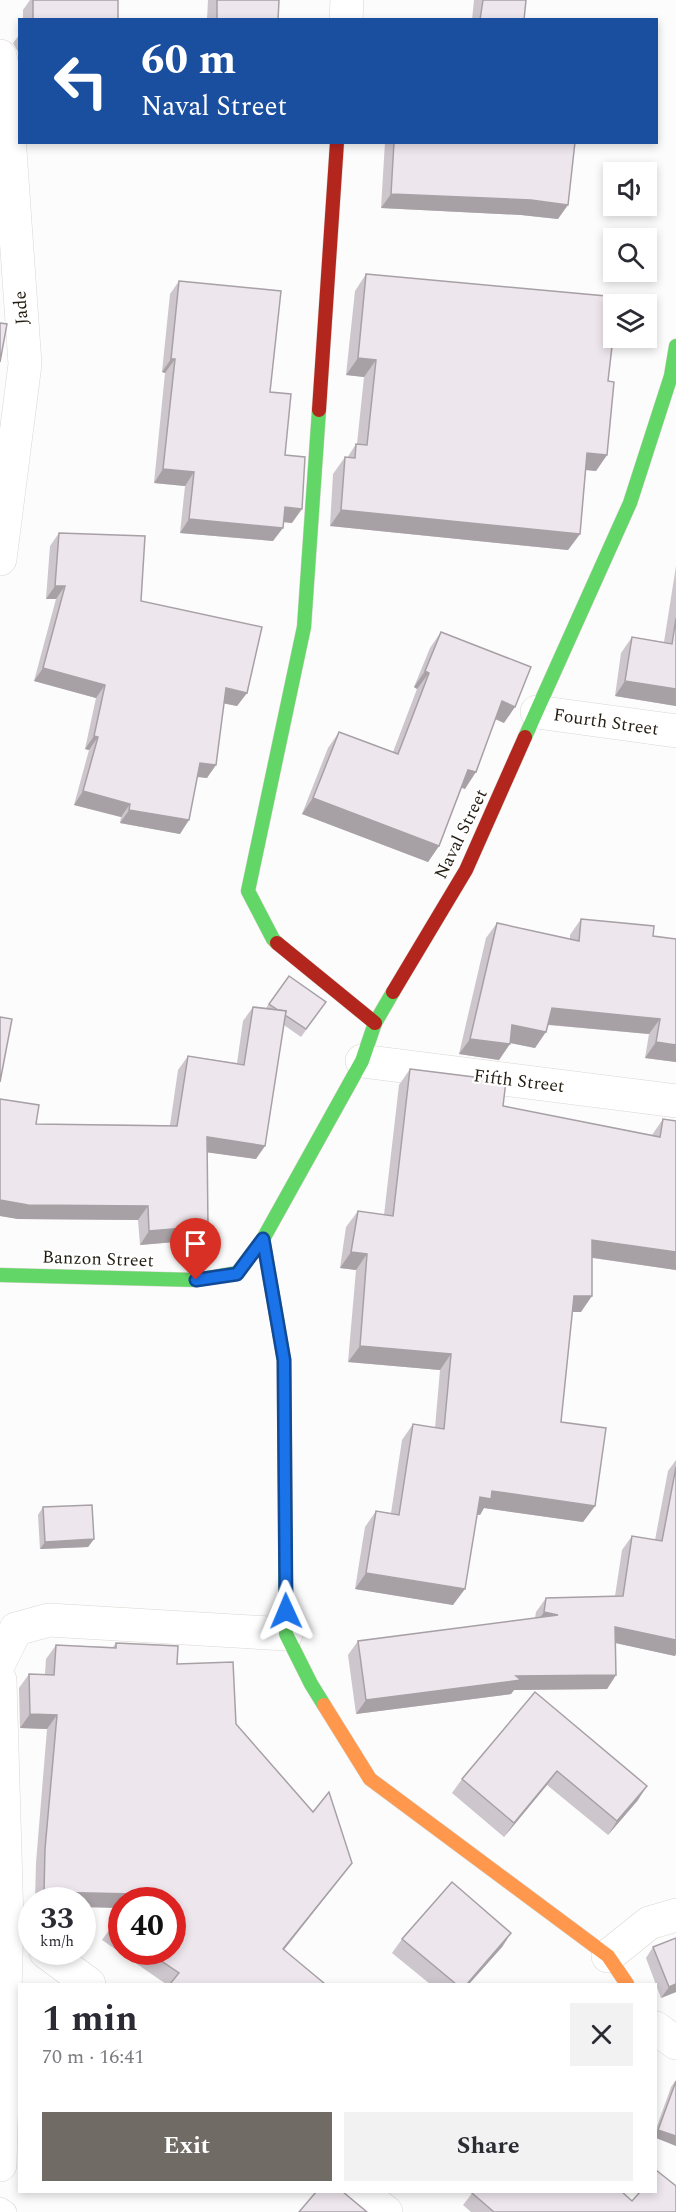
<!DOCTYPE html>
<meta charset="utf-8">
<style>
body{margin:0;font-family:Spectral,serif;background:#f2f2f3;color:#2b2b33;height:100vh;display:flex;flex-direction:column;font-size:22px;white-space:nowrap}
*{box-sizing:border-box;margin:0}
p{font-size:20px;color:#7c7c81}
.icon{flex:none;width:33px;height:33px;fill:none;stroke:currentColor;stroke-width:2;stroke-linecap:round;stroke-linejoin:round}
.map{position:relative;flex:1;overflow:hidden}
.details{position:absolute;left:18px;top:1983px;width:639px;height:210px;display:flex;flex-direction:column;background:#fff;border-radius:0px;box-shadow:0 3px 9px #0003}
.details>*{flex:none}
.banner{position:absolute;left:18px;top:18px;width:640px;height:126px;border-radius:0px;box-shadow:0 3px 9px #0003;background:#1a4fa0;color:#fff;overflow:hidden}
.buttons{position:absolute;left:603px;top:162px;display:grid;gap:12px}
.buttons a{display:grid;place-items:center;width:54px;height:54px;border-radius:0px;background:#fff;box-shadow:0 3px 9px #0003;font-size:30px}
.speed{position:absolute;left:18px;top:1887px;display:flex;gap:12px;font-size:30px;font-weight:700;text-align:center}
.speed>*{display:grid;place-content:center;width:78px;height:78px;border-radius:50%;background:#fff;box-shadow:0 3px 9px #0003;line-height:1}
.speed small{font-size:15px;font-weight:400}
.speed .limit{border:9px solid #d22;background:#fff;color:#111}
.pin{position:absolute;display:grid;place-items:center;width:51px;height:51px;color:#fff;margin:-62px -26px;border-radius:50% 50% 50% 0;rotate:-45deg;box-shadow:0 0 6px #0007}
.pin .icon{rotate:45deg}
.me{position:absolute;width:66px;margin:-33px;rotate:359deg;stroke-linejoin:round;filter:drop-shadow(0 0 4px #0008)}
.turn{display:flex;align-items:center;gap:21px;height:126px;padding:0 24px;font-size:27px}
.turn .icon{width:78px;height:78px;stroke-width:2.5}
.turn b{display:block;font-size:42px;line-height:51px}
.round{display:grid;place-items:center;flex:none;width:63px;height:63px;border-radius:0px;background:#f2f2f3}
.overview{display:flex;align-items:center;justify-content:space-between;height:102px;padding:0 24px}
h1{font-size:36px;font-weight:700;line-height:45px}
.button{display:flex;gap:12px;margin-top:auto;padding:12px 24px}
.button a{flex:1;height:69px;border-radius:0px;background:#706c65;color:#fff;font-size:24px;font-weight:700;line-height:69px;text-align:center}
.button a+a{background:#f2f2f3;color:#2b2b33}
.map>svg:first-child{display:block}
</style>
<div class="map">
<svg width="676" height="2212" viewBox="0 0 676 2212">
<rect width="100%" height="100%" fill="#fcfcfc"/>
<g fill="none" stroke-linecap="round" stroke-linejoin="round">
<g stroke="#dbd7d1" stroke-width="22">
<path id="lane" d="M0,2208L6,2212"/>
</g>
<g stroke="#dbd7d1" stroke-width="34">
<g id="street">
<path d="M346,20L347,0"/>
<path d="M0,56L5,80L25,364L0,559"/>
<path d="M537,712L676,731"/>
<path d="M362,1061L676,1101"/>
<path d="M0,1661L16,1629L49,1620L286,1634"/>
<path d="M0,1680L7,1922L0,2165"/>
<path d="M46,1952L89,1984"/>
<path d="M608,1956L649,1923L676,1915"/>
<path d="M656,2028L676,2043"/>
<path d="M359,2192L386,2212"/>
</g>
</g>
<g stroke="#dbd7d1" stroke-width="15">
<g id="fast">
<path d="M525,737L630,503L671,376L676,346"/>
<path d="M277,943L273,939L248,891L304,627L319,410"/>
<path d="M263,1239L284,1360L286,1634L311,1684L324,1705"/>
<path d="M0,1275L196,1280L237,1273L263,1239L362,1061L375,1023L393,992"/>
</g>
</g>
<g stroke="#dbd7d1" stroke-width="15">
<path id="slow" d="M324,1705L370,1779L608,1956L627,1984"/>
</g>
<g stroke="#dbd7d1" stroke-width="15">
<g id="jam">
<path d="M319,410L337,142"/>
<path d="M277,943L375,1023"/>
<path d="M393,992L466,870L525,737"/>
</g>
</g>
<use href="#lane" stroke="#fff" stroke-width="21"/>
<use href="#street" stroke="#fff" stroke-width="33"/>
<use href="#fast" stroke="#63d668" stroke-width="14"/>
<use href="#slow" stroke="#ff974d" stroke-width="14"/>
<use href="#jam" stroke="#b3261e" stroke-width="14"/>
</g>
<g fill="#cdc6cc">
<path d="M30,0H118V20H23V10Z"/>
<path d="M208,0H279L278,20H207Z"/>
<path d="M474,0H526L524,20H472Z"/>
<path d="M20,34V58L18,52L13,43Z"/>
<path d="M385,142H575L558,219L521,215L381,208Z"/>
<path d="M366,274L608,381L607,455L596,471L586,470L580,534L568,550L330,526L333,474L345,457L347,458L356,444H357L364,377L346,375L355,291Z"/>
<path d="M179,281L270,392L285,455L292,523L283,522L273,541L180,533L185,486L154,483L165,373L162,372L170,294Z"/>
<path d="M59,533L141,601L247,693L237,706L224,703L207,778L197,777L180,834L120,823L121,817L74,805L89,750L85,749L96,698L34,681L56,599H46L50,546Z"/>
<path d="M676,566V706L615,696L621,653L632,637L664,642Z"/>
<path d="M441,632L504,723L495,719L465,789L462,787L439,846L428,862L302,814L328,748L339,732L393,752L417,689L414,687L430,648Z"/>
<path d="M581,919L653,936L676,939V1062L645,1058L649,1034L548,1025L535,1048L510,1043L499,1060L459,1054L486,938L497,923L570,939V935Z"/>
<path d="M289,976L326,1002L301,1037L284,1025L256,1159L207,1152L208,1226L198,1240L140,1245L138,1220L18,1219L0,1216V1099L36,1124L170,1125L178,1070L188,1056L237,1063L243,1021L253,1007L266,1008Z"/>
<path d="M410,1069L503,1106L652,1135L663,1119L676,1270L592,1258L581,1312H572L561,1422L595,1506L583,1522L484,1508L480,1515L477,1514L453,1605L355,1589L365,1527L376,1511L391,1513L402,1440L413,1424L435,1428L440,1370L348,1362L356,1270L340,1268L346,1227L358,1211L384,1215L399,1085Z"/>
<path d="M676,1460V1654L675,1656L616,1643V1675L607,1689L514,1690L511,1694L356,1714L348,1655L358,1641L535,1618L536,1612L546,1598L615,1596L622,1550L632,1536L655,1540L668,1471Z"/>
<path d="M43,1507L94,1539L88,1547L40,1549L38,1515Z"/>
<path d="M116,1643L177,1664L236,1724L352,1863L342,1876L284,1950L325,1984H166L102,1940L122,1912V1952H172L122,1900V1908L82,1907V1900H35L36,1863L47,1729L20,1728L19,1688L29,1674H45L46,1659L56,1645L113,1647Z"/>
<path d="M535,1692L638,1800L608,1835L547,1785L504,1837L452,1793L462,1779Z"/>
<path d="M511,1933L502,1947L469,1984H430L392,1953L402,1939Z"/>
<path d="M676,1938V1992L661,1998L646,1958L653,1947Z"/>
<path d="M676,2080L656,2138V2129L671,2087Z"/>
<path d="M473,2192L632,2201L676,2212H471L463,2205Z"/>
</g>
<g fill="#a7a1a6">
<path d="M391,194L531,200L568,205L558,219L521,215L381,208Z"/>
<path d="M358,358L376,360L364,377L346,375Z"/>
<path d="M171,359H175L165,373L162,372Z"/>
<path d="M587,453L607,455L596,471L576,469Z"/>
<path d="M163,469L194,472L185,486L154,483Z"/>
<path d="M285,507L302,509L292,523L275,521Z"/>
<path d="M341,510L580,534L568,550L330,526Z"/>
<path d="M189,519L283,528L273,541L180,533Z"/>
<path d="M55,586H65L56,599H46Z"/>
<path d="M43,668L105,685L96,698L34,681Z"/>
<path d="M425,671L429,673L417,689L414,687Z"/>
<path d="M625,681L676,689V706L615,696Z"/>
<path d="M226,688L247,693L237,706L216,702Z"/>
<path d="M502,701L515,707L504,723L491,717Z"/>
<path d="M94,736L98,737L89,750L85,749Z"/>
<path d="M200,763L216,765L207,778L191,776Z"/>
<path d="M468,770L476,772L465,789L457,786Z"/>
<path d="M83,791L130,804L121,817L74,805Z"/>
<path d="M313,798L439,846L428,862L302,814Z"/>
<path d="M129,810L189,820L180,834L120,823Z"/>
<path d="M552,1008L660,1019L649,1034L541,1024Z"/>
<path d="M512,1025L546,1032L535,1048L501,1041Z"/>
<path d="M470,1039L510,1044L499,1060L459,1054Z"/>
<path d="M656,1042L676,1045V1062L645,1058Z"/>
<path d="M207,1137L265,1146L256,1159L197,1151Z"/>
<path d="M0,1200L148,1206L138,1220L18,1219L0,1216Z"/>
<path d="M208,1226L198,1240L140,1245L149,1231Z"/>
<path d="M592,1240L676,1252V1270L581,1256Z"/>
<path d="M351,1252L367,1254L356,1270L340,1268Z"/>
<path d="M574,1296H592L581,1312H563Z"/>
<path d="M360,1346L451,1354L440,1370L348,1362Z"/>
<path d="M492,1491L595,1506L583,1522L484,1508L480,1515L469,1513L480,1497Z"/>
<path d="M94,1539L88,1547L40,1549L45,1542Z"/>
<path d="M366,1573L465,1589L453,1605L355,1589Z"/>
<path d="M544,1612L558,1615L534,1626Z"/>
<path d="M615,1627L676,1640V1654L675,1656L606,1641Z"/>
<path d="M616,1675L607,1689L514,1690L511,1694L356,1714L366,1700L516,1676Z"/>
<path d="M30,1714L57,1715L47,1729L20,1728Z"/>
<path d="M557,1771L547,1785L504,1837L514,1823Z"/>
<path d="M647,1786L638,1800L608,1835L617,1821Z"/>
<path d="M352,1863L342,1876L273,1963L283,1949Z"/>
<path d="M44,1892L134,1894L129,1900H122V1908L82,1907V1900H38Z"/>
<path d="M511,1933L502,1947L469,1984H467Z"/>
<path d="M676,1984V1992L661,1998L669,1987Z"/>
<path d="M658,2130L676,2136V2146L656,2138V2133Z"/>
</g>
<g fill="#eee6ed" stroke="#a7a1a6" stroke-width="1.5">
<rect x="33" y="0" width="85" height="20"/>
<path d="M217,0H279L278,20H217Z"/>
<path d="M483,0H526L524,20H480Z"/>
<path d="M394,142H575L568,205L531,200L391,194Z"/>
<path d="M366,274L617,297L616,304H614V329L608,381L614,382L607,455L587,453L580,534L341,510L345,457L355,458L356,444L367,445L376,360L358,358Z"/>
<path d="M179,281L281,291L270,392L291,394L285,455L305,457L302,509L285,507L283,528L189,519L194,472L163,469L175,359H171Z"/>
<path d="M0,323L7,324L0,362Z"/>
<path d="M59,533L145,536L141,601L262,627L247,693L226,688L216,765L200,763L189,820L129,810L130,804L83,791L98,737L94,736L105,685L43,668L65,586H55Z"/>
<path d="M676,618V689L625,681L632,637L672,644Z"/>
<path d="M441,632L531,667L515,707L502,701L476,772L468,770L439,846L313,798L339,732L398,754L429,673L425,671Z"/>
<path d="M581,919L654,926L653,936L676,939V1045L656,1042L660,1019L552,1008L546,1032L512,1025L510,1044L470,1039L497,923L579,941Z"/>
<path d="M289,976L326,1002L306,1029L285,1015L286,1011L278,1010L269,1004Z"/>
<path d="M253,1007L286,1011L265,1146L207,1137L208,1226L149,1231L148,1206L28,1205L0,1200V1099L39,1105L36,1124L177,1126L188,1056L244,1065Z"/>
<path d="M0,1017L12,1019L0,1082Z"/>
<path d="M410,1069L506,1081L503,1106L660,1137L663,1119L676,1121V1252L592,1240V1296H574L561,1422L606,1428L595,1506L492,1491L491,1499L480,1497L465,1589L366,1573L376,1511L399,1515L413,1424L444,1429L451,1354L360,1346L367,1254L351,1252L358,1211L393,1216Z"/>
<path d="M676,1467V1640L615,1627L616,1675L516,1676L521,1680L366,1700L358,1641L558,1615L544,1612L546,1598L623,1596L632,1536L662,1541Z"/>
<path d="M92,1505L94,1539L45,1542L43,1507Z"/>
<path d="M116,1643L178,1646L177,1664L233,1662L236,1724L313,1812L329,1792L352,1863L283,1949L325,1984H170L179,1973L148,1952H172V1900H129L134,1894L44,1892L45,1849L57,1715L30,1714L29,1674L54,1675L56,1645L116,1648Z"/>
<path d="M535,1692L647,1786L617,1821L557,1771L514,1823L462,1779Z"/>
<path d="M452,1882L511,1933L467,1984H456L402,1939Z"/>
<path d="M122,1912V1933L111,1926Z"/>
<path d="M676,1938V1984L669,1987L653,1947Z"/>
<path d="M676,2081V2136L658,2130Z"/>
<path d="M656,2170L676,2186V2212H494L472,2193L473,2192H622L632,2201L640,2192H656Z"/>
<path d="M316,2192H343L367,2212H299Z"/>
</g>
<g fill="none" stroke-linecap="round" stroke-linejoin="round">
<g stroke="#114b97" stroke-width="15">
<path id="route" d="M196,1280L237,1274L263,1239L284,1360L286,1611"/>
</g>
<use href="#route" stroke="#1a73e8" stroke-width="10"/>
</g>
<g text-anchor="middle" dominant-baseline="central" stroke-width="4.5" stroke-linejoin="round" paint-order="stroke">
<g font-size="18" fill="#251e13" stroke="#fff">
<text transform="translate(21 308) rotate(-94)">Jade</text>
<text transform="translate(606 722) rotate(8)">Fourth Street</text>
<text transform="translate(461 834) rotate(-64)">Naval Street</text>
<text transform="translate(519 1081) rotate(7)">Fifth Street</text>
<text transform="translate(98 1259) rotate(2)">Banzon Street</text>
</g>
</g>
</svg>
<div class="buttons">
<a><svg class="icon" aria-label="sound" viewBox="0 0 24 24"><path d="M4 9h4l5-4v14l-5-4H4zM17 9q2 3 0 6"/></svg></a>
<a><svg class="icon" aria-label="search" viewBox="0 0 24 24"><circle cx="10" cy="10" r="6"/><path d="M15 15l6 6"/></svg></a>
<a><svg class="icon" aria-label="layers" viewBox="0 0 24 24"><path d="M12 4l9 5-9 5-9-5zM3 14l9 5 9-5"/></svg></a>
</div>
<div class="speed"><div>33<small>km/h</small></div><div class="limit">40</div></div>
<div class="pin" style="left:196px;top:1280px;background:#d93025"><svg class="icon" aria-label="arrive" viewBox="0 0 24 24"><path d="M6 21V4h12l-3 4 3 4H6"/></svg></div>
<svg class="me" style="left:286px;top:1611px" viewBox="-20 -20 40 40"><path d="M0-17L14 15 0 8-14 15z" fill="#1a73e8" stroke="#fff" stroke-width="4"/></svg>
<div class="banner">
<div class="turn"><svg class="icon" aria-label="left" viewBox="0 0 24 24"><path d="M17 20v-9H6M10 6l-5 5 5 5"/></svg><div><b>60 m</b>Naval Street</div></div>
</div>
<section class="details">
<div class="overview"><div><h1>1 min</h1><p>70 m · 16:41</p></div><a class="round"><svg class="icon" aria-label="close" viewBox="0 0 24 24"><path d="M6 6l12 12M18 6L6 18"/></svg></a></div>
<div class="button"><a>Exit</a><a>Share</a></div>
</section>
</div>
